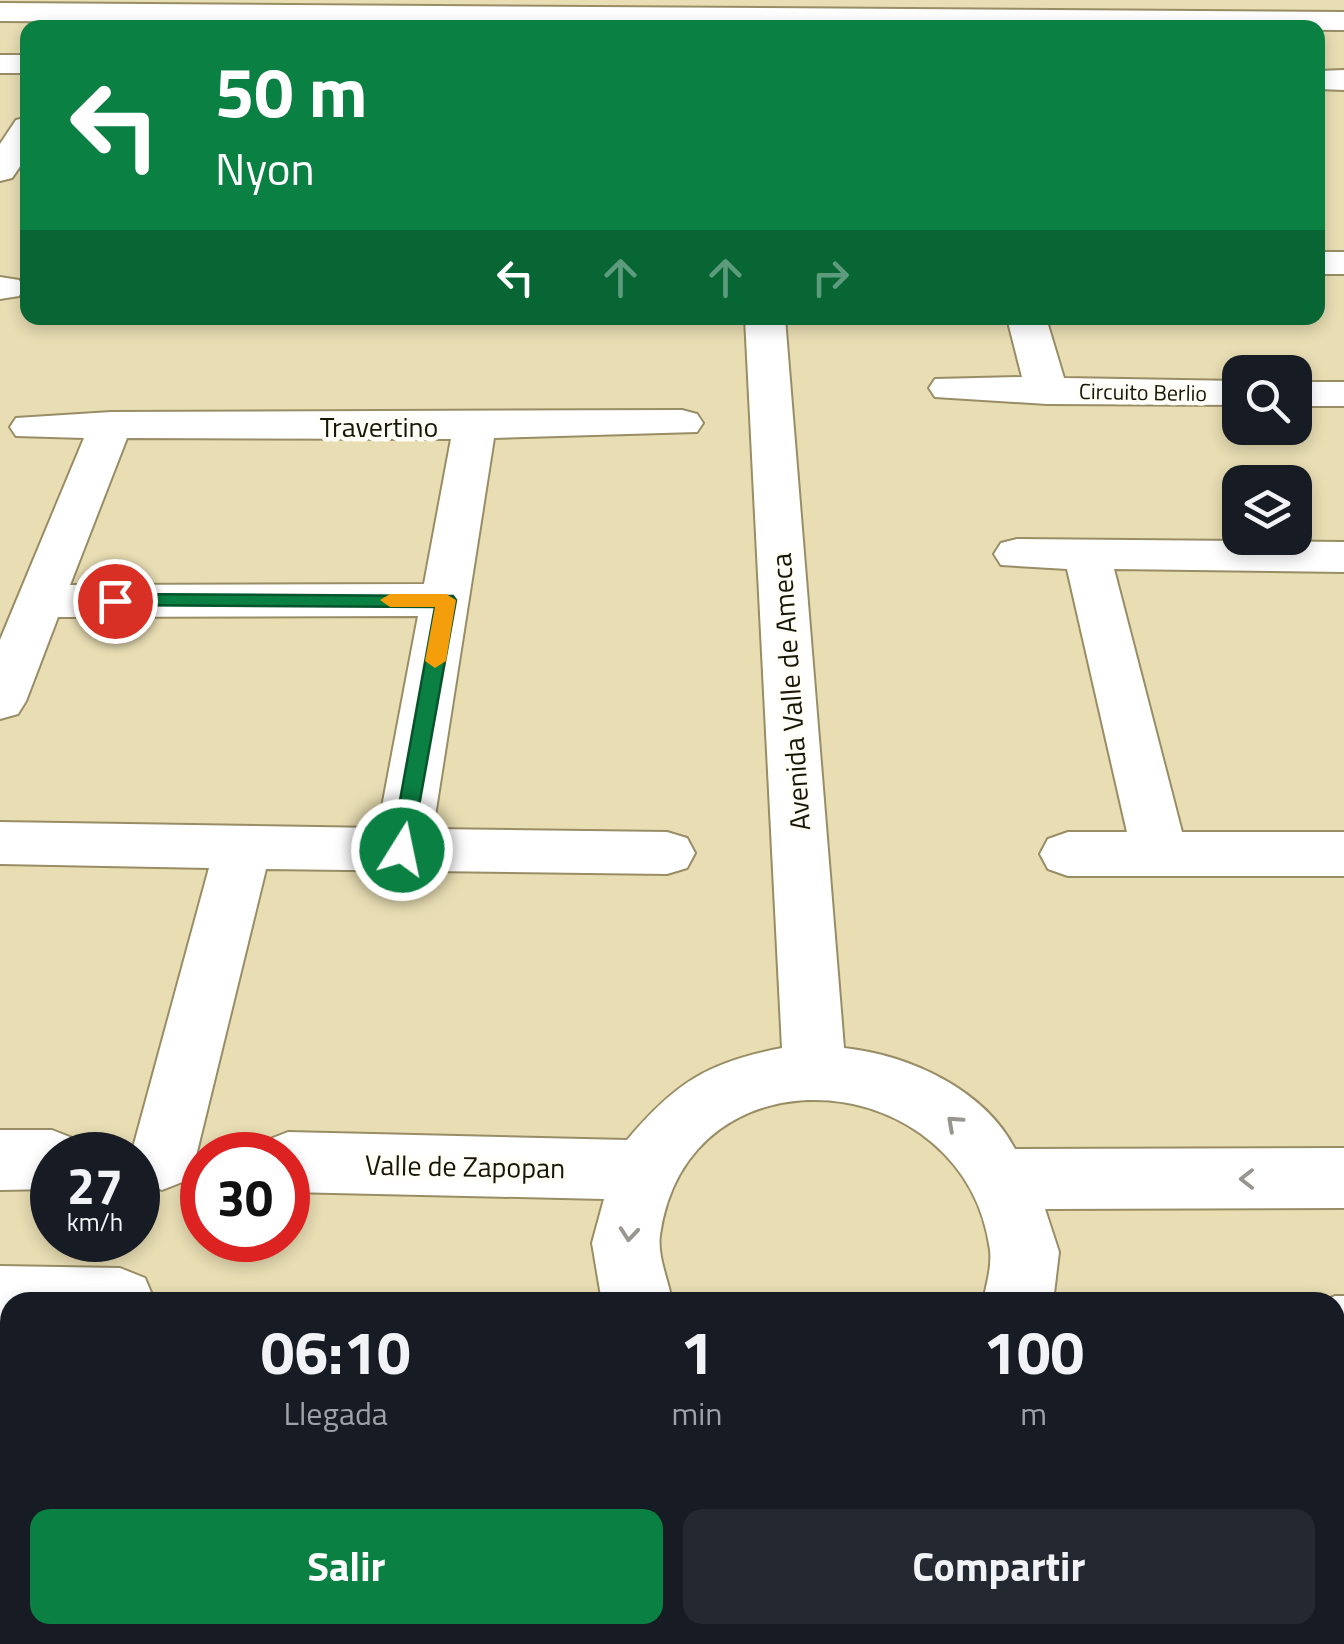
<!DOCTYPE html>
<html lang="es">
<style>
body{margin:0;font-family:"Titillium Web",sans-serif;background:#242831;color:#f1f3f6;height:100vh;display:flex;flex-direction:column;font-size:38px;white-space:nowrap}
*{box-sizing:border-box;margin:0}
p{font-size:32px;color:#9ea1a6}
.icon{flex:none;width:55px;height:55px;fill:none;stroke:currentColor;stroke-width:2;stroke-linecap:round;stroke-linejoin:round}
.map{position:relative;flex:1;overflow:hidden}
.sheet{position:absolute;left:0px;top:1292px;width:1345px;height:352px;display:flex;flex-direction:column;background:#171b24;border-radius:30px 30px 0 0;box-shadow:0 5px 15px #0003}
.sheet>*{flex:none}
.hud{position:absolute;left:20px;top:20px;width:1305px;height:305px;border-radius:20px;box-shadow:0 5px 15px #0003;background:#0b8043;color:#fff;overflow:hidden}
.fabs{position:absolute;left:1222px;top:355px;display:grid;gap:20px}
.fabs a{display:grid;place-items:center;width:90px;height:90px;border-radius:20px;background:#171b24;box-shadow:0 5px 15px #0003;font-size:50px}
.speed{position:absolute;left:30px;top:1132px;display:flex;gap:20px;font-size:50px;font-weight:700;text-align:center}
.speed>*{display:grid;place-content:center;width:130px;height:130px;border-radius:50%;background:#171b24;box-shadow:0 5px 15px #0003;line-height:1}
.speed small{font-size:25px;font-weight:400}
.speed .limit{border:15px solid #d22;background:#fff;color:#111}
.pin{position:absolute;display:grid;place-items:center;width:85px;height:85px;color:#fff;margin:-42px;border:5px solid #fff;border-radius:50%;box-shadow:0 2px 10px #0007}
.me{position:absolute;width:110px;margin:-55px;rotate:10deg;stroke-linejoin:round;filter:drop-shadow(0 0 8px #0008)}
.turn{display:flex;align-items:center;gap:35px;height:210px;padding:0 30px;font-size:45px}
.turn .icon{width:130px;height:130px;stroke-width:2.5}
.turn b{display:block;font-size:70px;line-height:85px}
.lanes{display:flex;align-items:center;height:95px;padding:0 30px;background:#0003;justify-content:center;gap:50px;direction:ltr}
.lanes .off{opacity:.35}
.eta{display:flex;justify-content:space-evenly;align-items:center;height:170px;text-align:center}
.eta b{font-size:60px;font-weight:700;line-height:70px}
.primary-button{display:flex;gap:20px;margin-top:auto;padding:20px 30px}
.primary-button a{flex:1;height:115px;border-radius:20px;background:#0b8043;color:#fff;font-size:40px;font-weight:700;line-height:115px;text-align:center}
.primary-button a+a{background:#242831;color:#f1f3f6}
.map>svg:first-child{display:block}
</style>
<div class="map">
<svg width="1344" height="1644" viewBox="0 0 1344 1644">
<rect width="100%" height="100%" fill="#e8ddb3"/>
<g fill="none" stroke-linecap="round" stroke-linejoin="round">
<g stroke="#988d65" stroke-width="4">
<g id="street">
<path d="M0,3L1344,12V30L0,21Z"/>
<rect x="0" y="55" width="28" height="18"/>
<path d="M1344,70V90L1318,89V71Z"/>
<path d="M28,117V155L12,178L0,181V144L16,120Z"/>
<rect x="1318" y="252" width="26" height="22"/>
<path d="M0,277L19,280L24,288L19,296L0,299Z"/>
<path d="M745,318H785L844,1048C909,1055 984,1089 1015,1149L1344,1148V1208L1045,1209L1059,1252L1053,1302H983C986,1285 992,1268 990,1250C966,1066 688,1040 660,1235C657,1257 669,1281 672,1302H602L592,1243L604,1199L288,1192V1155H258L265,1141L288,1132L627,1140C675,1083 708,1062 782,1048Z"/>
<path d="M1007,318H1046L1064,378L1240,381V405L1047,404L935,397L929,388L935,379L1022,377Z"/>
<rect x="1295" y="382" width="49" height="24"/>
<path d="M682,410L697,414L703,423L697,432L494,438L433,829L667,832L687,838L695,853L687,868L667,874L266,869L195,1160L185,1181L162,1190L139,1181L138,1155H131L209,868L0,864V822L378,828L418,616L58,617L26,701L18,714L0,719V640L84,438L16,436L10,427L16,418L111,412ZM127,438L451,439L424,584L70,585Z"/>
<path d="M1017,539L1344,542V572L1114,569L1182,832H1344V876H1068L1048,869L1040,854L1048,839L1068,832H1127L1067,569L1001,565L994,554L1001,543Z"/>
<path d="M0,1130H52L75,1139L82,1155H52V1189L0,1190Z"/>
<path d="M0,1266L120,1268L145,1278L155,1302H10V1334H0Z"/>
<path d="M1335,1296H1344V1366H1335V1302H1320Z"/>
<path d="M804,1635H884L885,1644H805Z"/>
</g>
</g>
<use href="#street" fill="#fff" fill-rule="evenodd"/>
</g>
<defs><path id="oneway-chevron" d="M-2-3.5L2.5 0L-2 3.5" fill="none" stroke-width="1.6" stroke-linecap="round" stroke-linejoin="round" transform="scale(2.5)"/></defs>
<g stroke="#98968f">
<use href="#oneway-chevron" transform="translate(954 1123) rotate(-138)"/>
<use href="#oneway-chevron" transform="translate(1247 1179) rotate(180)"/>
<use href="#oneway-chevron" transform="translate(629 1234) rotate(95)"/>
</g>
<path fill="#0b8043" stroke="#07532c" stroke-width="2.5" d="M115,594L453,596L456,600L410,856H394L391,850L435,607L108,605L105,601Z"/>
<path fill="#f59e0b" d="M446,594L456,600L446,661L435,668L425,661L435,607H390L380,600L390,594Z"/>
<g text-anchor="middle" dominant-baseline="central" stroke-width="9" stroke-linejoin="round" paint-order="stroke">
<g font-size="22" fill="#1a1606" stroke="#fffef9">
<text transform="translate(1143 392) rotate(1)">Circuito Berlio</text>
</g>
<g font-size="28" fill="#1a1606" stroke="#fffef9">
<text x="379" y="426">Travertino</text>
<text transform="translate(790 692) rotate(-94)">Avenida Valle de Ameca</text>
<text transform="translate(465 1166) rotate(1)">Valle de Zapopan</text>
</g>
</g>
</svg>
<div class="fabs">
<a><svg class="icon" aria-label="search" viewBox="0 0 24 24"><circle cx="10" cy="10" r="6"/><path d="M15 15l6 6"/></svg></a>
<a><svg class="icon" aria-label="layers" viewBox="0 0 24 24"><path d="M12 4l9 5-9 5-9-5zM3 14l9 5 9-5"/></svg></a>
</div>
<div class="speed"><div>27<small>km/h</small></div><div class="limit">30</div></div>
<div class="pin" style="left:115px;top:601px;background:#d93025"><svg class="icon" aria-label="arrive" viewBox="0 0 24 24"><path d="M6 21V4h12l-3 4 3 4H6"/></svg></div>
<svg class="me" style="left:402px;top:850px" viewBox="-20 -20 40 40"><circle r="17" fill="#0b8043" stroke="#fff" stroke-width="3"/><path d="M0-11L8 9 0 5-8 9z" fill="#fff"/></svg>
<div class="hud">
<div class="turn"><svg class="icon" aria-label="left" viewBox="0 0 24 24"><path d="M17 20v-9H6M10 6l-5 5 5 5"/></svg><div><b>50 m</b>Nyon</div></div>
<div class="lanes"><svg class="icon" aria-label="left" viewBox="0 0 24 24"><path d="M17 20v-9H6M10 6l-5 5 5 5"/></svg><svg class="icon off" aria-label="ahead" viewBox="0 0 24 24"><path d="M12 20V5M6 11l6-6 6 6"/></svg><svg class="icon off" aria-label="ahead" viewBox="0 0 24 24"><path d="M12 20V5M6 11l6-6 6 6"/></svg><svg class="icon off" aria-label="right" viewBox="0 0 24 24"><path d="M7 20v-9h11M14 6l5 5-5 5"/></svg></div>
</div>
<section class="sheet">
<div class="eta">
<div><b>06:10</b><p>Llegada</p></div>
<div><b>1</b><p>min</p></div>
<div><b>100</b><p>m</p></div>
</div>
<div class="primary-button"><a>Salir</a><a>Compartir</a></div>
</section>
</div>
